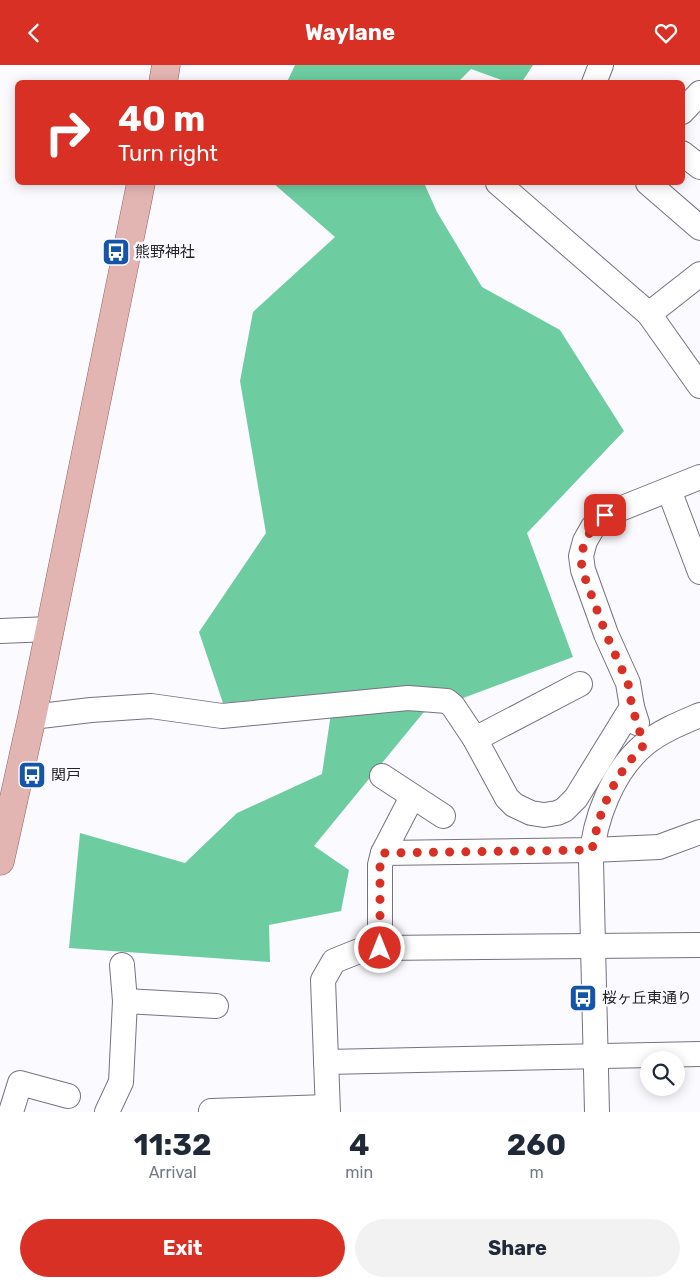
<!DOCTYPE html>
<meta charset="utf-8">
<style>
body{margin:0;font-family:Rubik,"Noto Sans JP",sans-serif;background:#f2f2f3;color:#1f2937;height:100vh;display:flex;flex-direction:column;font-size:19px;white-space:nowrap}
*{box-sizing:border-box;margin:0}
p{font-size:16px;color:#747a83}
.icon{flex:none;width:28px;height:28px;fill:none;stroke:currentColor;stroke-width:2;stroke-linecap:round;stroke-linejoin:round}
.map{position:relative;height:1047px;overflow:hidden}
.drawer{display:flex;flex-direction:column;background:#fff;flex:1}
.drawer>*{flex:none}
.hud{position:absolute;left:15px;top:15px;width:670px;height:105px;border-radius:8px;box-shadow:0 2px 12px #0003;background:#d93025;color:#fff;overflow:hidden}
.fabs{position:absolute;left:640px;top:986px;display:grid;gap:10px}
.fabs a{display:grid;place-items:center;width:45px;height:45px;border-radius:50%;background:#fff;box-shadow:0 2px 12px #0003;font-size:25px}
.pin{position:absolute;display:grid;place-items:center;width:42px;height:42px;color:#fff;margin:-21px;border-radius:10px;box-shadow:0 2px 8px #0006}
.me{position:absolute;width:55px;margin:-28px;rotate:0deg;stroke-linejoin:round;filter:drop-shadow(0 0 4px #0008)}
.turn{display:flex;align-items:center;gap:18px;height:105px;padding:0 20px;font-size:22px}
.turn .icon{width:65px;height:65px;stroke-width:2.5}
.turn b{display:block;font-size:35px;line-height:42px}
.eta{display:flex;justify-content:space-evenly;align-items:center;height:85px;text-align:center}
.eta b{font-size:30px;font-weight:700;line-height:35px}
.button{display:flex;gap:10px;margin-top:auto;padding:10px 20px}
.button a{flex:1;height:58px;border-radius:30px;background:#d93025;color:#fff;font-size:20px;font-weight:700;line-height:58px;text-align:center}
.button a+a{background:#f2f2f3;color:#1f2937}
header{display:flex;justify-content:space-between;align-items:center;height:65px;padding:0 20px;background:#d93025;color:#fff;font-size:22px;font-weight:700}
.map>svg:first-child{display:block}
</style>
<header><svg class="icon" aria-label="back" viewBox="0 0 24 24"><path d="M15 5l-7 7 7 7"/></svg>Waylane<svg class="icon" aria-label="heart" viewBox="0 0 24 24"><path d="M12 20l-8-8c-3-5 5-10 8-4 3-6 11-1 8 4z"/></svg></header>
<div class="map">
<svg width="700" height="1047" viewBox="0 0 700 1047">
<rect width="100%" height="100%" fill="#fbfafe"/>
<g fill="#6ecca1">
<path d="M295,0H533L522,17H507L471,4L458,17H287Z"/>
<path d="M273,118H424L437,147L482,222L560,265L624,366L527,468L573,592L423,648L314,781L349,805L341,846L269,860L270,897L69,883L80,768L185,798L237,748L322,709L334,628L223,638L199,567L266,468L240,316L253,247L335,172Z"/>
</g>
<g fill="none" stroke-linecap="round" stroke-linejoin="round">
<g stroke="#777182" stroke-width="26">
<g id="minor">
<path d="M594,18L601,0"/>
<path d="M682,47L700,28"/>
<path d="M682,88L700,102"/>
<path d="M498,118L649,249L700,321"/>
<path d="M648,118L700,163"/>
<path d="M649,249L700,209"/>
<path d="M669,425L700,507"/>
<path d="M0,566L51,564"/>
<path d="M32,652L91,645L151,641L222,651L408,633L447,636L453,641L475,674L507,733L514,740L531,748L544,750L557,748L564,745L576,733L632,642"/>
<path d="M637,658L632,642L628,618L606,569L583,505L581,491L585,476L593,462L605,450L700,412"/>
<path d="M475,674L580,619"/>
<path d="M382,711L443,751"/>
<path d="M383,788L412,732"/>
<path d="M380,883V800L383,788L592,785L659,782L700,767"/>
<path d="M125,936L216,941"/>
<path d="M326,997L700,989"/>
<path d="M211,1046L327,1042"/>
<path d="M11,1047L20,1018L68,1031"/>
<path d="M107,1047L121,1017L125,936L122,900"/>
<path d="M328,1047L323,915L334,896L359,886L380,883L700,880"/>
<path d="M597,1047L591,796C594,755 612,706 645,679C661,666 681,658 700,650"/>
</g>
</g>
<g stroke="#946261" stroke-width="29">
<g id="major">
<path d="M163,18L166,0"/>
<path d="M0,796L32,652L141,118"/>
</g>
</g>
<use href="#minor" stroke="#fff" stroke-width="24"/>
<use href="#major" stroke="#e3b5b2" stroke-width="28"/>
</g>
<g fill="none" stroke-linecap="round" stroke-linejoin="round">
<path stroke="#d93025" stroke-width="9" stroke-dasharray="0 16.2" d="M380,883V800L383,788L592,785C600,742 614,711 644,680L632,642L628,618L606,569L582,505L581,491L585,476L593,462L605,450"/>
</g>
<defs>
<g id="bus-square" transform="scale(1.4375)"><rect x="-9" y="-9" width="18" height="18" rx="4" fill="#1555a5" stroke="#fbfafe"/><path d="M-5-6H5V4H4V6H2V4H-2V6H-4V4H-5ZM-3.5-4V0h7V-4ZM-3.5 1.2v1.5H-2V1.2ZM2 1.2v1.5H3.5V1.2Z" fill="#fff"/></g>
</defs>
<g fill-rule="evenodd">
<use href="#bus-square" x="116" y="187"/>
<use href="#bus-square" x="32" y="710"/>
<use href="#bus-square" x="583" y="933"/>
</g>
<g text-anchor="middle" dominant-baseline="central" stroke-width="5" stroke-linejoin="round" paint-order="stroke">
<g font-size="15" fill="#242229" stroke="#fbfafe" text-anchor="start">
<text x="135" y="187">熊野神社</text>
<text x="51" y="710">関戸</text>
<text x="602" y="933">桜ヶ丘東通り</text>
</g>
</g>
</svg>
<div class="fabs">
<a><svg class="icon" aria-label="search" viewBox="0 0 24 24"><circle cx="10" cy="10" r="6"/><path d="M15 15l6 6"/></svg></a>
</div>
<div class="pin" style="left:605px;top:450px;background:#d93025"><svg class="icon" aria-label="arrive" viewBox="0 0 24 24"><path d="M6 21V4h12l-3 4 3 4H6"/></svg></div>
<svg class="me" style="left:380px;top:883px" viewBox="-20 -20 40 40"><circle r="17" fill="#d93025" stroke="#fff" stroke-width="3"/><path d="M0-11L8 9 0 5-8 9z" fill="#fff"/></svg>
<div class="hud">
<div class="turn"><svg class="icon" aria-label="right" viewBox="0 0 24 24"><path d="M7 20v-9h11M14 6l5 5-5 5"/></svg><div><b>40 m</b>Turn right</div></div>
</div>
</div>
<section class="drawer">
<div class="eta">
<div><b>11:32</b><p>Arrival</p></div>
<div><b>4</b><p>min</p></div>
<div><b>260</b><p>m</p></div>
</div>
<div class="button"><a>Exit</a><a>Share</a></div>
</section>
